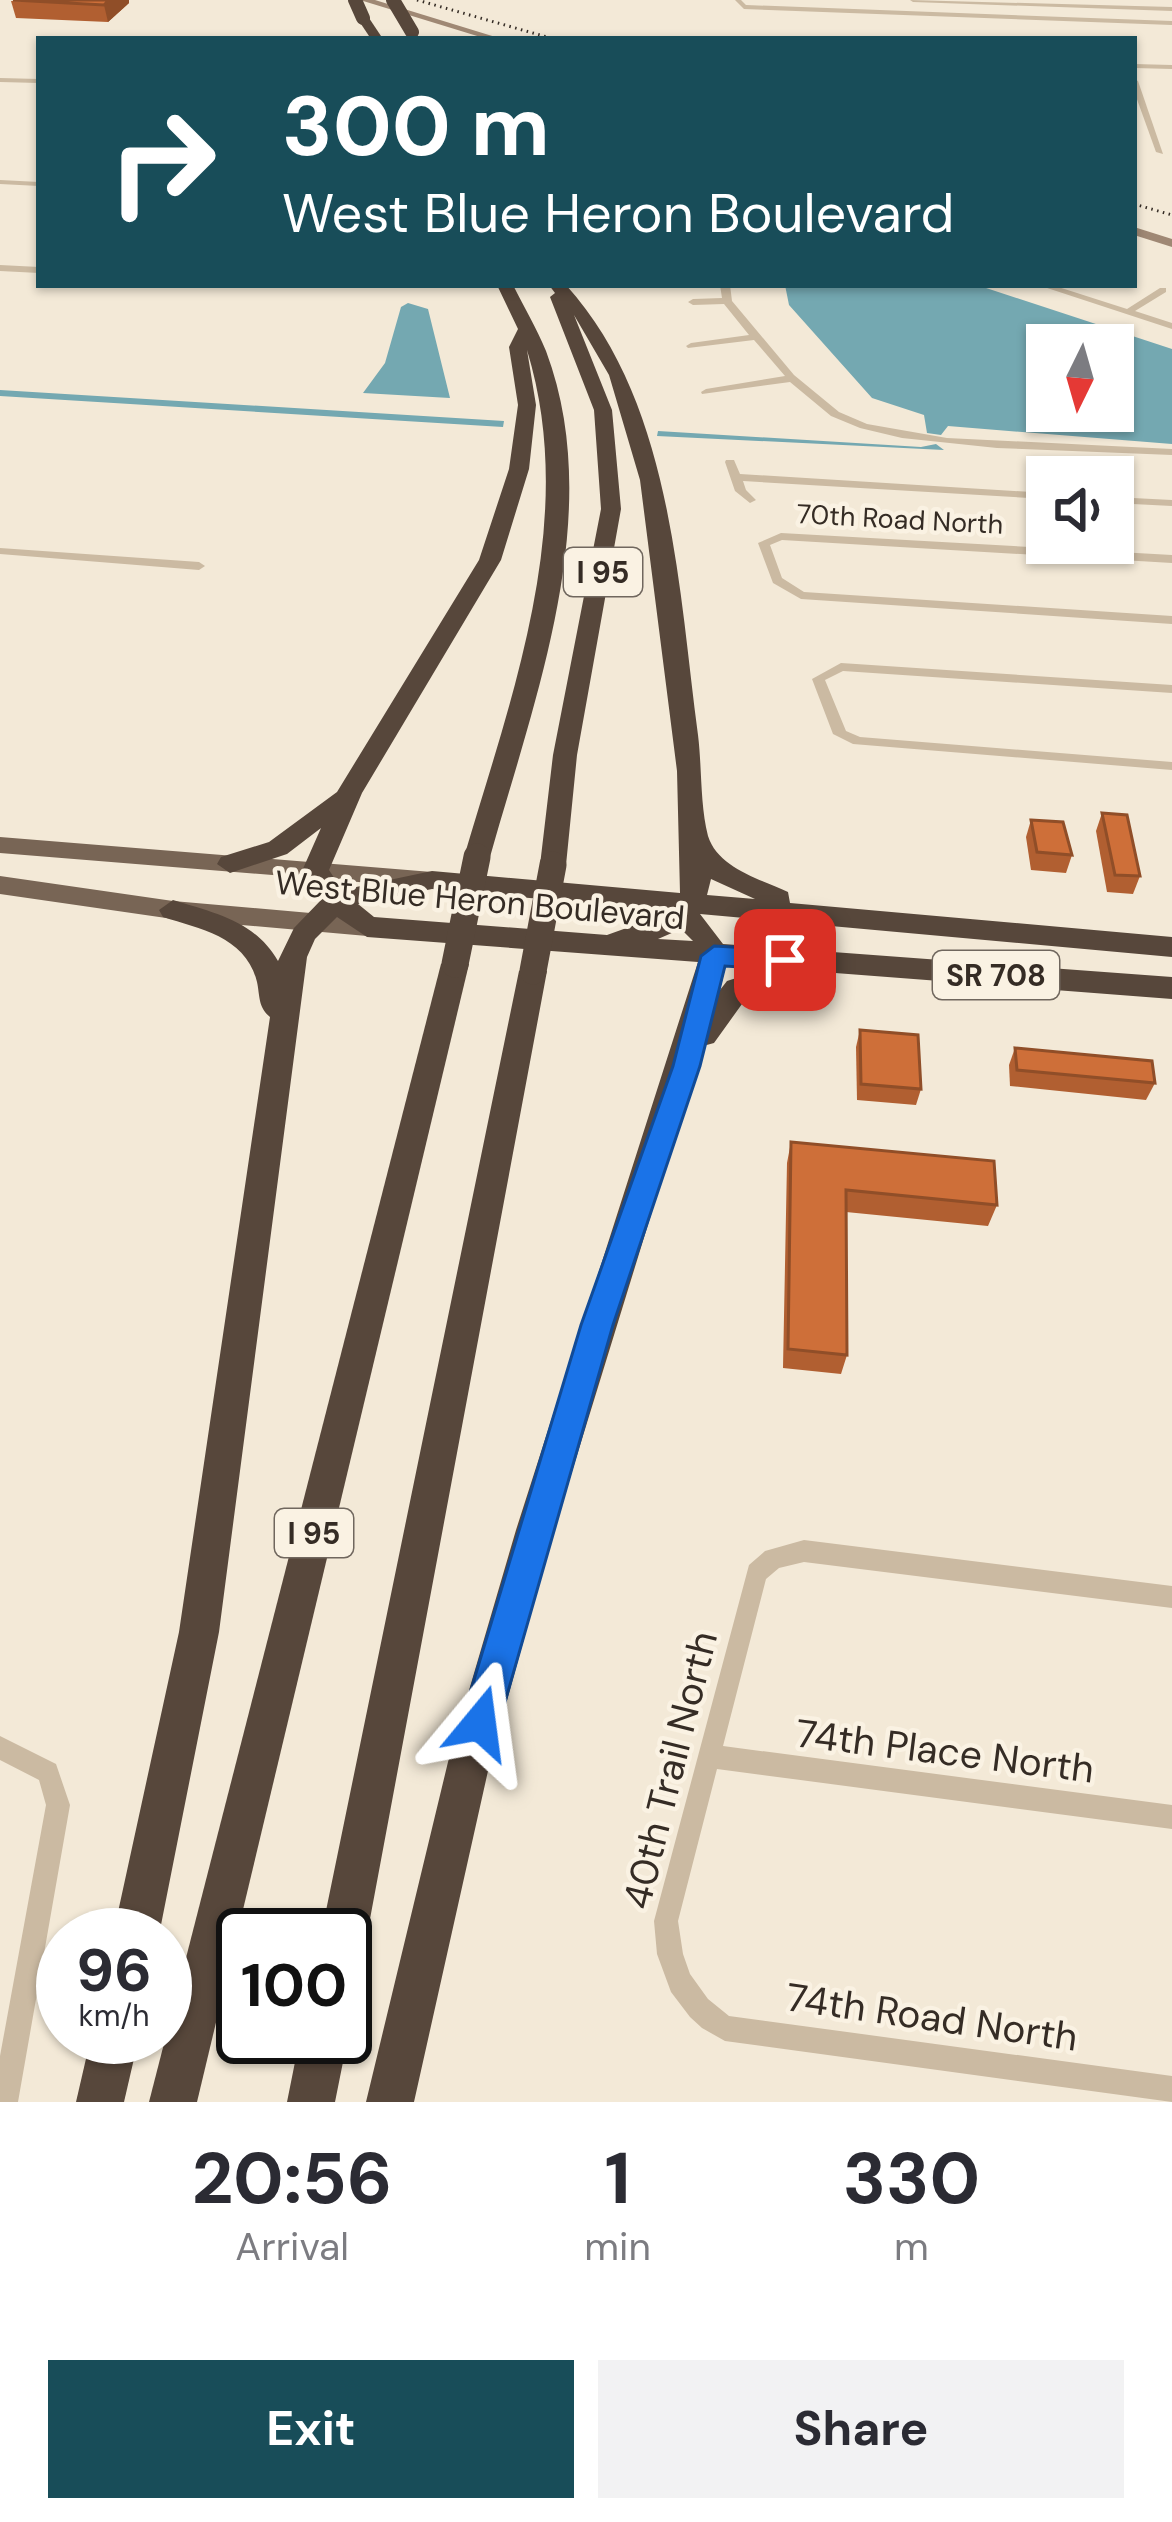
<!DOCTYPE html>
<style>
body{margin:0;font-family:"DM Sans",sans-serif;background:#f2f2f3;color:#2b2b33;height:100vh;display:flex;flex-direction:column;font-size:45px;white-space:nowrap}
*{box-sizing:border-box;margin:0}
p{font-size:39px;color:#7c7c81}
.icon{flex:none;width:66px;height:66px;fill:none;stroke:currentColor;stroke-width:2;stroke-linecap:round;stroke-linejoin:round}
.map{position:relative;height:2102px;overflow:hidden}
.panel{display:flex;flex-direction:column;background:#fff;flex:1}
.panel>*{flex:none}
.banner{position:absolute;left:36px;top:36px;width:1101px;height:252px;border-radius:0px;box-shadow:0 3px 9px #0004;background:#184d59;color:#fff;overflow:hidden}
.needle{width:78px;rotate:185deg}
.buttons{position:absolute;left:1026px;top:324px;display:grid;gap:24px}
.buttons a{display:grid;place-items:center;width:108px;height:108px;border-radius:0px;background:#fff;box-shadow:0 3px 9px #0004;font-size:60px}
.speed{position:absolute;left:36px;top:1908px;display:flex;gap:24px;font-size:60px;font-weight:700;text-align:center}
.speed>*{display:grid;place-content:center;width:156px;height:156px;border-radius:50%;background:#fff;box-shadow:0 3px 9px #0004;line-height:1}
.speed small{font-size:30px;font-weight:400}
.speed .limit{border:6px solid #111;border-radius:18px;background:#fff;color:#111}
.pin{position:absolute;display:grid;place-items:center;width:102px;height:102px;color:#fff;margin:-51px;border-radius:24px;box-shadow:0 6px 18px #0006}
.me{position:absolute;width:132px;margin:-66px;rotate:16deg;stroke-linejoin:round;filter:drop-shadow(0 0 9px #0008)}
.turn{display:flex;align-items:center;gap:42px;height:252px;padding:0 48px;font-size:54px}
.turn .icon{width:156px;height:156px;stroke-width:2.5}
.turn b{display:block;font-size:84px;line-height:102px}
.eta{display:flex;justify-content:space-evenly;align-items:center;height:204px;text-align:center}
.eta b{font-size:72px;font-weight:700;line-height:84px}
.cta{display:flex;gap:24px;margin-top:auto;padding:24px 48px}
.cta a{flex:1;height:138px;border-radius:0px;background:#184d59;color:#fff;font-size:48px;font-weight:700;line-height:138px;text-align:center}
.cta a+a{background:#f2f2f3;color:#2b2b33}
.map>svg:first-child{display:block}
</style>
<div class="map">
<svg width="1172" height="2102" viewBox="0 0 1172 2102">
<rect width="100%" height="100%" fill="#f3e9d7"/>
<g fill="#74a8b1" fill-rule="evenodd">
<path d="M785,285H977L1172,349V444L948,426L941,435L927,433L924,415L872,398L789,305ZM1113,345V411H1047V345Z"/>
<path d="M408,303L428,309L450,398L363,393L385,363L401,307Z"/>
<path d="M0,390L504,421L503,427L0,396Z"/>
<path d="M658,431L921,447L936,444L944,450L657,436Z"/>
</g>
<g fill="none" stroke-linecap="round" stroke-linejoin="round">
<g fill="#cbbaa2" fill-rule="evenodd">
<path d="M735,0H741L746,5L1172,21V25L744,9Z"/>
<path d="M910,0L1172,7V11L913,2Z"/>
<path d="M1134,64L1172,65V69L1134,68Z"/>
<path d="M0,78L39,79V83L0,82Z"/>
<path d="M1134,79L1138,81L1163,154L1156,152L1134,91Z"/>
<path d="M0,180L39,182V186L0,184Z"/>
<path d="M0,265L39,267V273L0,271Z"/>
<path d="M720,285H730L732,301L794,375L839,412L867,424L947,438L1172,449V455L997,448L902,438L860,428L831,416L790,382L702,394L701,392L706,389L785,376L754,340L688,348L686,346L691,343L749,335L724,304L693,305L688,302L693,299L722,298Z"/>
<path d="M1038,285H1052L1127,309L1160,288H1166V292L1135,311L1172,323V329Z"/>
<path d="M726,460H734L740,474L1047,493V499L743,481L746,490L756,500L750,503L735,491L725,462Z"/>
<path d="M1113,497L1172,500V506L1113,503Z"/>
<path d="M781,533L1172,555V563L782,540L770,545L782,578L804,592L1172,616V624L801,599L773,583L758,543Z"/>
<path d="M0,548L199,562L205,566L199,570L0,554Z"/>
<path d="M841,663L1172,685V693L843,671L825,680L846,731L860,737L1172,762V770L853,744L833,734L812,679Z"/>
<path d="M804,1540L1172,1586V1608L804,1562L779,1568L766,1579L723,1746L1172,1805V1829L717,1769L678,1921L683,1954L690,1974L708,1999L729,2016L1172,2076V2102L725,2041L702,2028L690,2017L671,1992L657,1954L654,1921L749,1565L765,1551Z"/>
<path d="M0,1736L56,1764L70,1805L18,2102H0V2056L46,1805L39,1780L0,1760Z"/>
</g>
<g fill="#9f8874" fill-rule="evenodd">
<path d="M360,0H375L502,39H487Z"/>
<path d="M1134,227L1172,239V247L1134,235Z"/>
</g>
<g fill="#786555" fill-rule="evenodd">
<path d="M0,837L432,872L444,880L432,888L0,853Z"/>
<path d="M0,876L173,901L367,918L380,927L367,936L173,919L0,894Z"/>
</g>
<g fill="#57473b" fill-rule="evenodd">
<path d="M363,14L367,15L383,39H371L357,18Z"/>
<path d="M497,285H513C524,307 537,329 546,351C607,513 534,700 490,857L477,866L468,863L464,857C512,694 579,520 527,350L536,405L529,469L501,560L362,793L329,870L342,890L432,871L680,893L677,771L640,480L609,375L574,315L612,410L621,509L577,755L566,865L553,874L540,865L553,755L601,509L594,410L550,297L555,293L549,285H566C672,402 678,585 698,735C702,767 700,805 708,836C718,868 760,879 788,892L790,903L1172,937V957L700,914L723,944L1172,977V999L809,971L806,976L747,997L714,1043L703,1046L554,1530L490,1762L414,2102H366L448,1762L516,1530L698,962L367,937L337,917L315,939L307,957L219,1632L159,1935H113L179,1632L270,1017C258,1007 260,996 257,982C246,937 201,929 163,917L159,910L173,900C215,913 255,921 278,961L294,928L321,900L302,871L321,828L287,854L230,873L217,864L221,857L269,842L337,792L479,560L509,469L518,405L509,347L518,329ZM711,879L755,899L707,895ZM432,889L648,909L660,916L607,935L374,917L358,904ZM681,929L693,941L658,939ZM726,965L767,968L727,981L720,990Z"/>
<path d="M455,954L469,964L197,2102H149L441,964Z"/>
<path d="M533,960L547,971L367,1935L360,1951L345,1957V1935H321L519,971Z"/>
<path d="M345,2031L348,2037L335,2102H287L300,2037H345Z"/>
<path d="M91,2037H139L124,2102H76Z"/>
</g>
<g stroke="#352c25" stroke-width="3" stroke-dasharray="1.5 4.5" stroke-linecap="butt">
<path d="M417,0L554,39"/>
<path d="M1134,204L1172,215"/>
</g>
<g stroke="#57473b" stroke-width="14">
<path d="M355,0L363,18"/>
<path d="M393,0L412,32"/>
</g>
<g stroke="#57473b" stroke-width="27">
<path d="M455,964L477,857"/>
<path d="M533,971L553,865"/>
</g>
</g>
<g fill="#b15f31">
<path d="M11,1L129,3L108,22L16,18Z"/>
<path d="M1102,813L1140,876L1133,894L1107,892L1096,831Z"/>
<path d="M1031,820L1072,855L1066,873L1031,870L1026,837Z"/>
<path d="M860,1030L921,1089L916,1105L857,1100L856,1047Z"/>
<path d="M1015,1048L1155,1083L1146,1100L1010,1086L1009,1065Z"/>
<path d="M791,1142L997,1205L988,1226L846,1212L847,1355L841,1374L783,1368L787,1163Z"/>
</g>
<path fill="#904e28" d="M109,0H129V3L108,22L104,5Z"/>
<g fill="#ce6f39" stroke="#904e28" stroke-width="3">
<path d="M13,0H109L104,5Z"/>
<path d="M1102,813L1127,815L1140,876L1115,875Z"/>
<path d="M1031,820L1063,822L1072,855L1037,852Z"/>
<path d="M860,1030L918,1035L921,1089L861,1084Z"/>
<path d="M1015,1048L1152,1061L1155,1083L1017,1070Z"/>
<path d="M791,1142L994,1161L997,1205L846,1190L847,1355L788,1349Z"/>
</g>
<path fill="#1a73e8" stroke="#114b97" stroke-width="3" d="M714,946L785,950L798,960L785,970L725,966L700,1066L613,1325L499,1723L494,1737L480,1742L467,1737L461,1723L581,1325L673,1066L701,956Z"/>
<g text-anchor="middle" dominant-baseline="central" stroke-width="9" stroke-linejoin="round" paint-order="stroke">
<g font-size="27" fill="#352c25" stroke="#faf2e3">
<text transform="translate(900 519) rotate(3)">70th Road North</text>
</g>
<g fill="#faf2e3" stroke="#70675e" stroke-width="3">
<rect x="564" y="548" width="78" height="48" rx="9"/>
<rect x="933" y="951" width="126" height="48" rx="9"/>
<rect x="275" y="1509" width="78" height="48" rx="9"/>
</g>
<g font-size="30" font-weight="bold" fill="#352c25">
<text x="603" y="572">I 95</text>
<text x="996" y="975">SR 708</text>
<text x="314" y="1533">I 95</text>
</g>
<g font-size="33" fill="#352c25" stroke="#faf2e3">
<text transform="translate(480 900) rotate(5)">West Blue Heron Boulevard</text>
</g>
<g font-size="39" fill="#352c25" stroke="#faf2e3">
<text transform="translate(945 1751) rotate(7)">74th Place North</text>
<text transform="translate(670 1770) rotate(-76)">40th Trail North</text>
<text transform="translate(932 2017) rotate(8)">74th Road North</text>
</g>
</g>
</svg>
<div class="buttons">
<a><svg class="needle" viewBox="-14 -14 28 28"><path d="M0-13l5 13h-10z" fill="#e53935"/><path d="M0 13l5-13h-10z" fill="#7c7c81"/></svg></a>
<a><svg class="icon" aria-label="sound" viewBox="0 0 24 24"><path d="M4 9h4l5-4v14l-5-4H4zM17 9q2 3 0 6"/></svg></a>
</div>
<div class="speed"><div>96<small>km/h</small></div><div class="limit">100</div></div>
<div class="pin" style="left:785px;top:960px;background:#d93025"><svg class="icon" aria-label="arrive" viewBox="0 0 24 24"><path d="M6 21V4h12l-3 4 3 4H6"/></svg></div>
<svg class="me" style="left:480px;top:1723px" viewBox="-20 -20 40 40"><path d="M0-17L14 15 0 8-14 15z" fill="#1a73e8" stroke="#fff" stroke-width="4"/></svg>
<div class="banner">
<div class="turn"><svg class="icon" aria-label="right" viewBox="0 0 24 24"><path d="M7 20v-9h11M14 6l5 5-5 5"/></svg><div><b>300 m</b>West Blue Heron Boulevard</div></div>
</div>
</div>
<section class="panel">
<div class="eta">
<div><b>20:56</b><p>Arrival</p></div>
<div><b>1</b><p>min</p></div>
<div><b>330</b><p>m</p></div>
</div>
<div class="cta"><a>Exit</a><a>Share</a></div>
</section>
